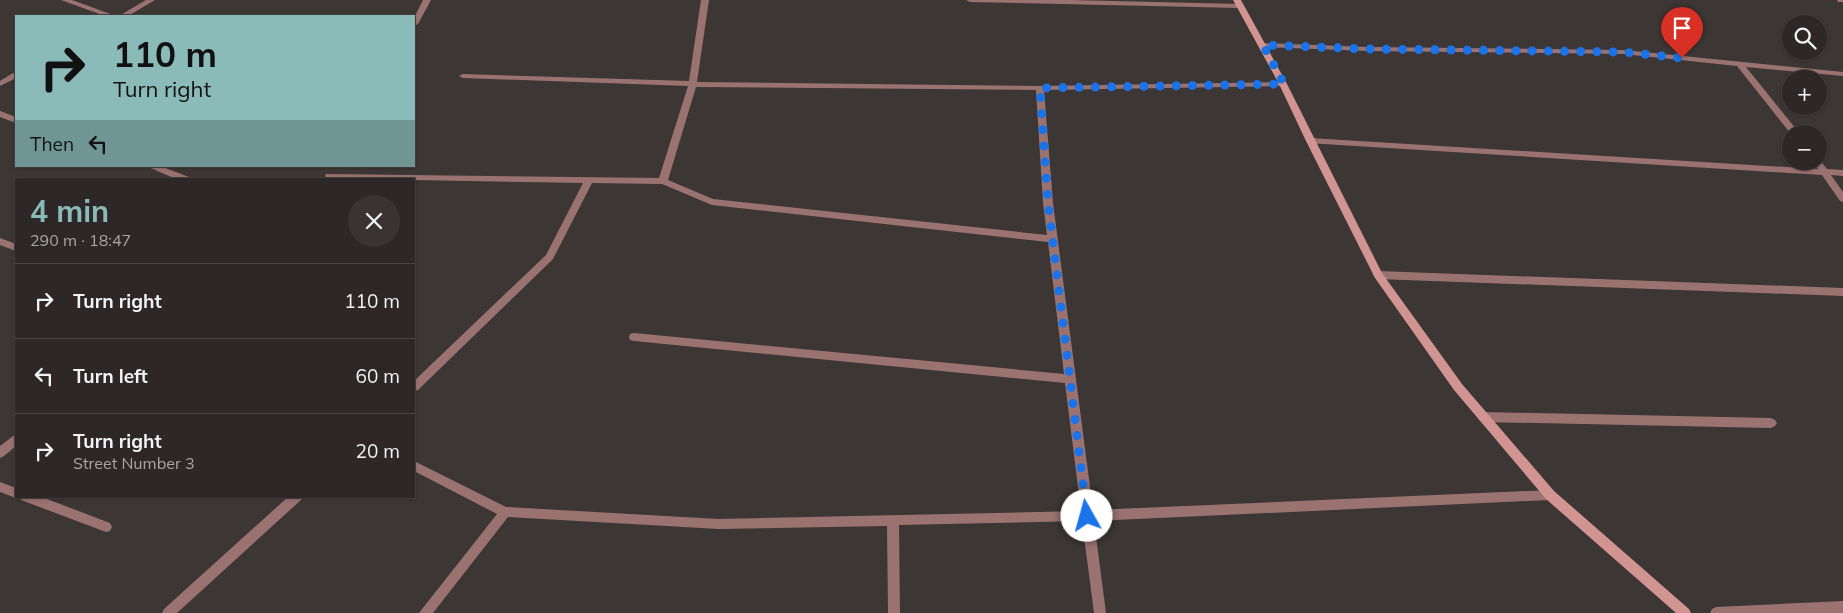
<!DOCTYPE html>
<meta charset="utf-8">
<style>
body{margin:0;font-family:Mulish,sans-serif;background:#393433;color:#f1f3f6;height:100vh;display:flex;flex-direction:column;font-size:19px;white-space:nowrap}
*{box-sizing:border-box;margin:0}
p{font-size:16px;color:#a7a6a7}
.icon{flex:none;width:28px;height:28px;fill:none;stroke:currentColor;stroke-width:2;stroke-linecap:round;stroke-linejoin:round}
.map{position:relative;flex:1;overflow:hidden}
.drawer{position:absolute;left:15px;top:178px;width:400px;height:320px;display:flex;flex-direction:column;background:#2d2827;border-radius:0px;box-shadow:0 1px 4px #0004,0 0 0 1px #484444}
.drawer>*{flex:none}
.banner{position:absolute;left:15px;top:15px;width:400px;height:152px;border-radius:0px;box-shadow:0 1px 4px #0004,0 0 0 1px #484444;background:#8bbbb9;color:#111;overflow:hidden}
.tools{position:absolute;left:1782px;top:15px;display:grid;gap:10px}
.tools a{display:grid;place-items:center;width:45px;height:45px;border-radius:50%;background:#2d2827;box-shadow:0 1px 4px #0004,0 0 0 1px #484444;font-size:25px}
.pin{position:absolute;display:grid;place-items:center;width:42px;height:42px;color:#fff;margin:-51px -21px;border-radius:50% 50% 50% 0;rotate:-45deg;box-shadow:0 0 5px #0007}
.pin .icon{rotate:45deg}
.me{position:absolute;width:55px;margin:-28px;rotate:353deg;stroke-linejoin:round;filter:drop-shadow(0 0 4px #0008)}
.turn{display:flex;align-items:center;gap:18px;height:105px;padding:0 15px;font-size:22px}
.turn .icon{width:65px;height:65px;stroke-width:2.5}
.turn b{display:block;font-size:35px;line-height:42px}
.then{display:flex;align-items:center;height:48px;padding:0 15px;background:#0003;gap:10px;font-size:19px}
.round{display:grid;place-items:center;flex:none;width:52px;height:52px;border-radius:26px;background:#393433}
.overview{display:flex;align-items:center;justify-content:space-between;height:85px;padding:0 15px}
h1{font-size:30px;font-weight:700;line-height:38px;color:#8bbbb9}
ul{padding:0;list-style:none}
li{display:flex;align-items:center;gap:15px;height:75px;padding:0 15px;border-top:1px solid #484444}
li div{flex:1}
li b{display:block;font-size:19px}
li em{font-style:normal}
.map>svg:first-child{display:block}
</style>
<div class="map">
<svg width="1843" height="613" viewBox="0 0 1843 613">
<rect width="100%" height="100%" fill="#3c3634"/>
<g fill="none" stroke-linecap="round" stroke-linejoin="round">
<g fill="#9a7371" fill-rule="evenodd">
<path d="M61,0H72L116,16H105Z"/>
<path d="M146,0H155L128,16H119Z"/>
<path d="M423,0H431L418,24L414,26V18Z"/>
<path d="M701,0H709L697,82L1040,86L1286,82V86H1283L1044,90L1053,203L1093,510L1550,490L1554,491L1556,495L1554,499L1550,500L1094,521L1106,613H1094L1082,521L899,525L900,613H888L887,526L719,529L508,517L433,613H419L497,514L414,471V461L506,507L719,519L1081,511L1065,383L634,341L630,340L629,337L630,334L634,333L1064,374L1048,242L712,205L662,184L592,183L553,259L418,390L414,391V381L546,255L583,183L414,180V179H328L325,176L326,174L659,178L688,86L463,78L459,76L463,74L689,81ZM696,87L1036,90L1043,203L1047,235L713,199L668,180Z"/>
<path d="M966,0H1070L1240,4L1244,6L1240,8L970,2Z"/>
<path d="M1837,0H1843V2H1838Z"/>
<path d="M1260,43L1368,47L1623,50L1843,72V76L1746,67L1800,134H1791L1737,66L1623,54L1368,51L1263,47L1259,45Z"/>
<path d="M13,73H16V78L0,86V81Z"/>
<path d="M0,111L16,117V123L0,117Z"/>
<path d="M1310,138L1818,169L1813,161H1819V159L1827,169L1843,170V176L1831,175L1843,192V202L1840,201L1822,175L1307,143L1306,141Z"/>
<path d="M146,166H160L189,177L190,179H176Z"/>
<path d="M0,238L16,244V251L0,245Z"/>
<path d="M1378,271L1843,288V296L1378,279L1373,275Z"/>
<path d="M1483,412L1771,418L1775,420L1777,423L1775,426L1771,428L1483,422L1479,420L1478,417L1479,414Z"/>
<path d="M16,434V446L4,456L0,458V446Z"/>
<path d="M0,482L16,488V496H39L110,523L112,527L110,531L106,532L21,500L20,497L16,498L0,492Z"/>
<path d="M289,496H303L301,500L177,613H162L164,609Z"/>
<path d="M1843,601V613H1710L1712,609L1716,607Z"/>
</g>
<path fill="#d19490" fill-rule="evenodd" d="M1233,0H1241L1287,84L1382,273L1462,384L1554,491L1689,609L1691,613H1676L1546,499L1454,390L1375,278L1306,141L1279,84Z"/>
</g>
<g fill="none" stroke-linecap="round" stroke-linejoin="round">
<path stroke="#1a73e8" stroke-width="9" stroke-dasharray="0 16.2" d="M1087,516L1048,203L1040,88L1284,84L1263,45L1368,49L1623,52L1682,58"/>
</g>
</svg>
<div class="tools">
<a><svg class="icon" aria-label="search" viewBox="0 0 24 24"><circle cx="10" cy="10" r="6"/><path d="M15 15l6 6"/></svg></a>
<a>+</a>
<a>−</a>
</div>
<div class="pin" style="left:1682px;top:58px;background:#d93025"><svg class="icon" aria-label="arrive" viewBox="0 0 24 24"><path d="M6 21V4h12l-3 4 3 4H6"/></svg></div>
<svg class="me" style="left:1087px;top:516px" viewBox="-20 -20 40 40"><circle r="19" fill="#fff"/><path d="M0-13L10 11 0 6-10 11z" fill="#1a73e8"/></svg>
<div class="banner">
<div class="turn"><svg class="icon" aria-label="right" viewBox="0 0 24 24"><path d="M7 20v-9h11M14 6l5 5-5 5"/></svg><div><b>110 m</b>Turn right</div></div>
<div class="then">Then<svg class="icon" aria-label="left" viewBox="0 0 24 24"><path d="M17 20v-9H6M10 6l-5 5 5 5"/></svg></div>
</div>
<section class="drawer">
<div class="overview"><div><h1>4 min</h1><p>290 m · 18:47</p></div><a class="round"><svg class="icon" aria-label="close" viewBox="0 0 24 24"><path d="M6 6l12 12M18 6L6 18"/></svg></a></div>
<ul>
<li><svg class="icon" aria-label="right" viewBox="0 0 24 24"><path d="M7 20v-9h11M14 6l5 5-5 5"/></svg><div><b>Turn right</b></div><em>110 m</em></li>
<li><svg class="icon" aria-label="left" viewBox="0 0 24 24"><path d="M17 20v-9H6M10 6l-5 5 5 5"/></svg><div><b>Turn left</b></div><em>60 m</em></li>
<li><svg class="icon" aria-label="right" viewBox="0 0 24 24"><path d="M7 20v-9h11M14 6l5 5-5 5"/></svg><div><b>Turn right</b><p>Street Number 3</p></div><em>20 m</em></li>
</ul>
</section>
</div>
